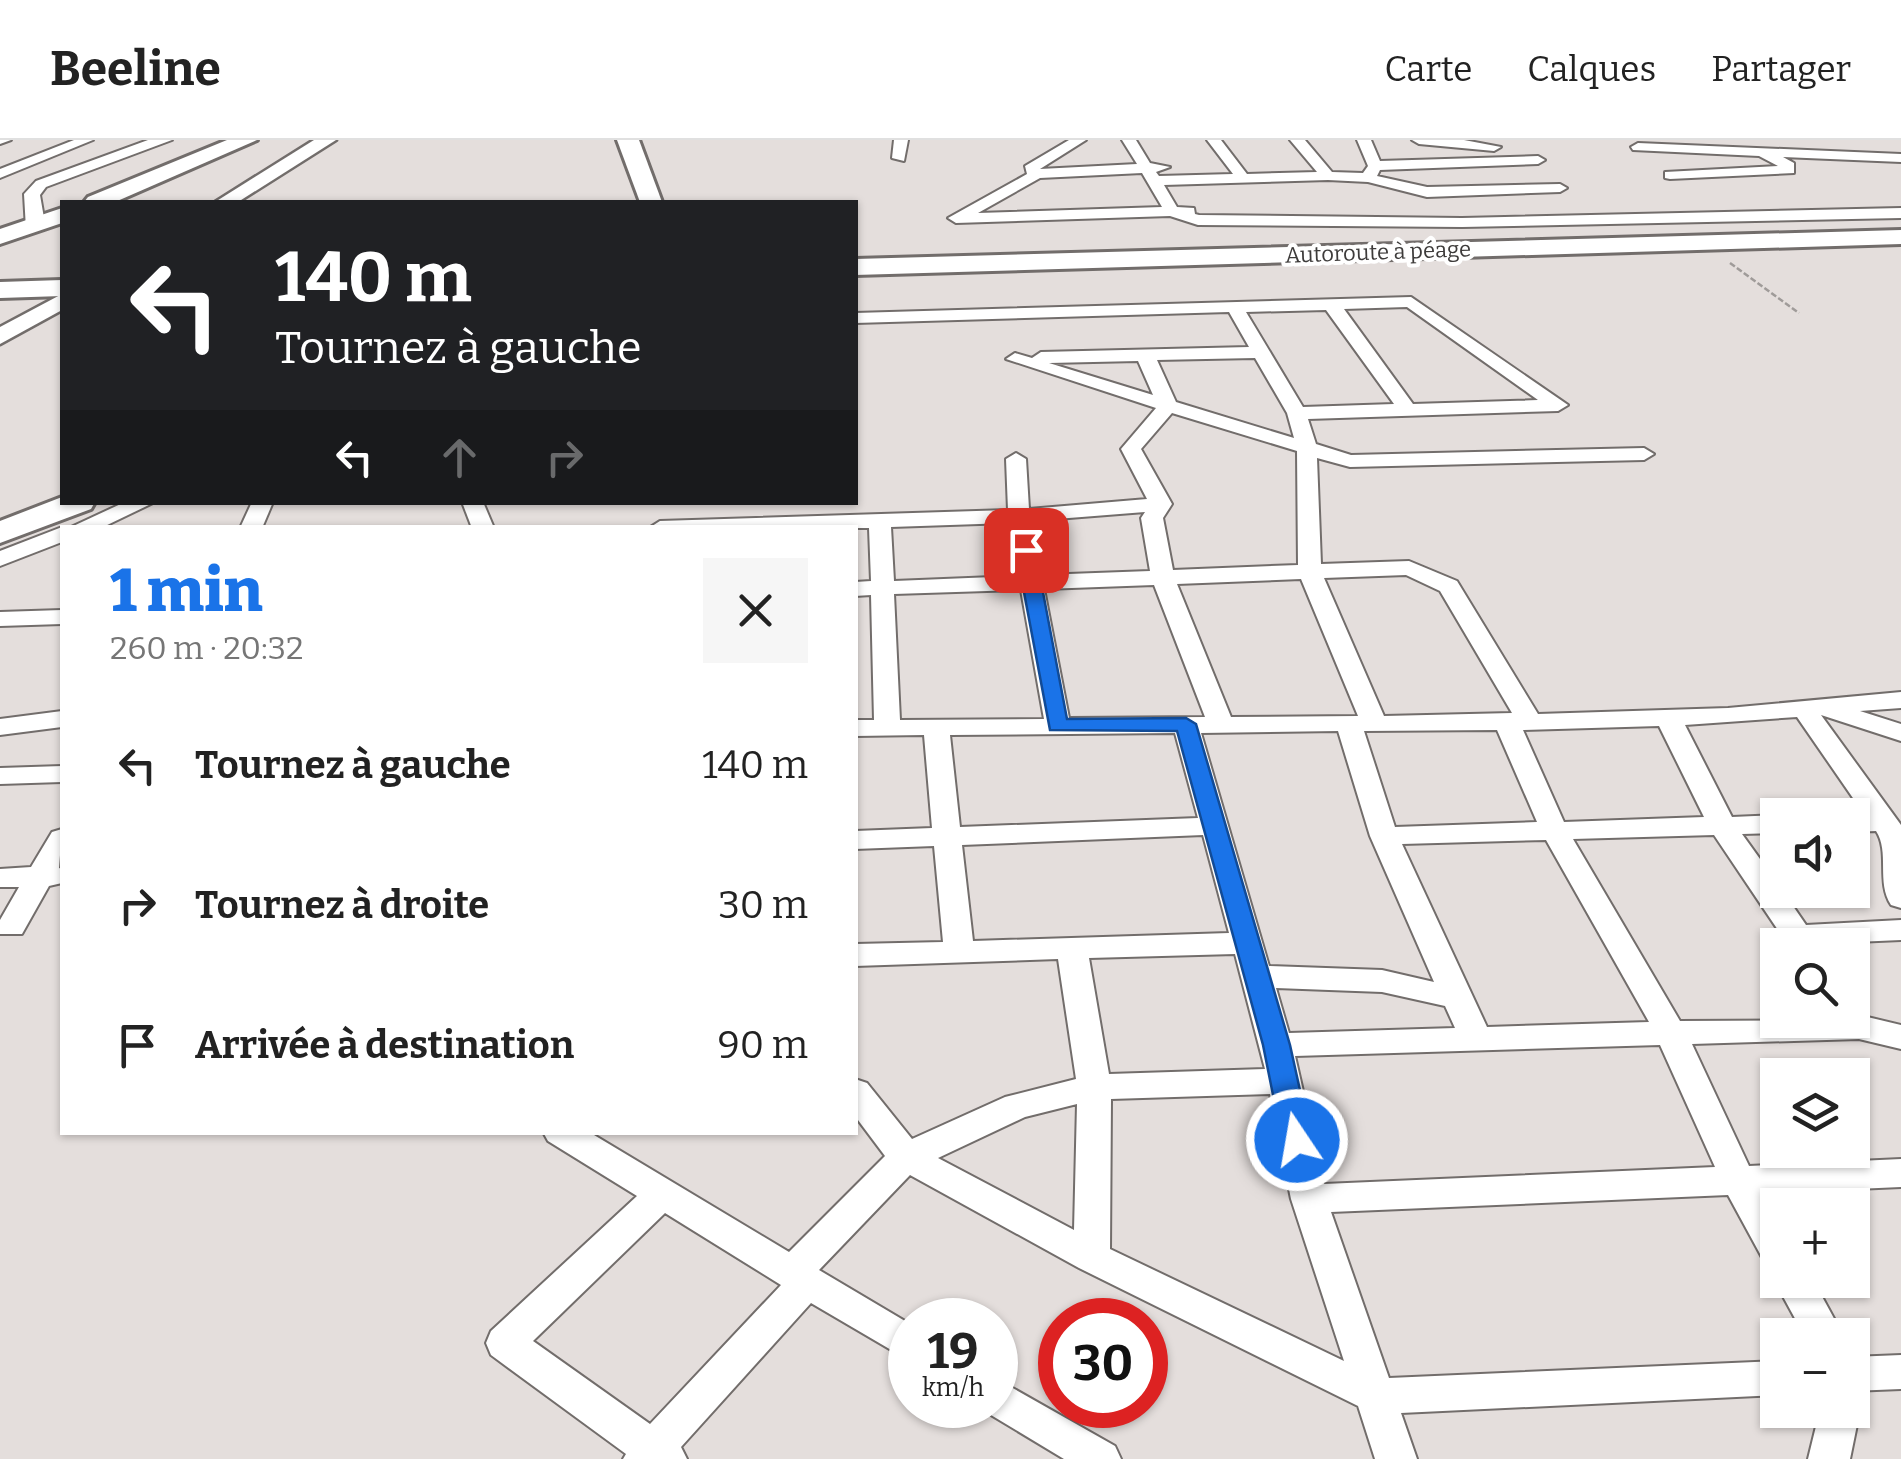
<!DOCTYPE html>
<html lang="fr">
<meta charset="utf-8">
<style>
body{margin:0;font-family:Bitter,serif;background:#f6f6f6;color:#222;height:100vh;display:flex;flex-direction:column;font-size:38px;white-space:nowrap}
*{box-sizing:border-box;margin:0}
p{font-size:32px;color:#767676}
.icon{flex:none;width:55px;height:55px;fill:none;stroke:currentColor;stroke-width:2;stroke-linecap:round;stroke-linejoin:round}
.map{position:relative;flex:1;overflow:hidden}
.details{position:absolute;left:60px;top:385px;width:798px;height:610px;display:flex;flex-direction:column;background:#fff;border-radius:0px;box-shadow:0 2px 8px #0004}
.details>*{flex:none}
.hud{position:absolute;left:60px;top:60px;width:798px;height:305px;border-radius:0px;box-shadow:0 2px 8px #0004;background:#202124;color:#fff;overflow:hidden}
.buttons{position:absolute;left:1760px;top:658px;display:grid;gap:20px}
.buttons a{display:grid;place-items:center;width:110px;height:110px;border-radius:0px;background:#fff;box-shadow:0 2px 8px #0004;font-size:50px}
.speed{position:absolute;left:888px;top:1158px;display:flex;gap:20px;font-size:50px;font-weight:700;text-align:center}
.speed>*{display:grid;place-content:center;width:130px;height:130px;border-radius:50%;background:#fff;box-shadow:0 2px 8px #0004;line-height:1}
.speed small{font-size:25px;font-weight:400}
.speed .limit{border:15px solid #d22;background:#fff;color:#111}
.pin{position:absolute;display:grid;place-items:center;width:85px;height:85px;color:#fff;margin:-42px;border-radius:20px;box-shadow:0 5px 15px #0006}
.me{position:absolute;width:110px;margin:-55px;rotate:348deg;stroke-linejoin:round;filter:drop-shadow(0 0 8px #0008)}
.turn{display:flex;align-items:center;gap:35px;height:210px;padding:0 50px;font-size:45px}
.turn .icon{width:130px;height:130px;stroke-width:2.5}
.turn b{display:block;font-size:70px;line-height:85px}
.lanes{display:flex;align-items:center;height:95px;padding:0 50px;background:#0003;justify-content:center;gap:50px;direction:ltr}
.lanes .off{opacity:.35}
.round{display:grid;place-items:center;flex:none;width:105px;height:105px;border-radius:0px;background:#f6f6f6}
.head{display:flex;align-items:center;justify-content:space-between;height:170px;padding:0 50px}
h1{font-size:60px;font-weight:800;line-height:75px;color:#1a73e8}
ul{padding:0;list-style:none}
li{display:flex;align-items:center;gap:30px;height:140px;padding:0 50px}
li div{flex:1}
li b{display:block;font-size:38px}
li em{font-style:normal}
header{display:flex;align-items:center;gap:60px;box-sizing:border-box;height:140px;padding:0 50px;background:#fff;border-bottom:2px solid #e0e0e0}
header strong{font-size:48px}
nav{display:flex;gap:55px;margin-inline-start:auto;font-size:35px}
.map>svg:first-child{display:block}
</style>
<header>
<strong>Beeline</strong>
<nav><a>Carte</a><a>Calques</a><a>Partager</a></nav>
</header>
<div class="map">
<svg width="1901" height="1319" viewBox="0 0 1901 1319">
<rect width="100%" height="100%" fill="#e4dedc"/>
<g fill="none" stroke-linecap="round" stroke-linejoin="round">
<g stroke="#726d6b" stroke-width="4">
<g id="minor">
<path d="M0,0H11L0,4Z"/>
<path d="M74,0H93L0,38V29Z"/>
<path d="M148,0H172L46,47L40,55L44,78L38,89H26L24,54L36,41Z"/>
<path d="M894,0H908L904,21L892,18Z"/>
<path d="M1069,0H1086L1040,29L1137,24L1122,0H1136L1150,23L1170,27L1156,32L1159,36L1233,34L1207,0H1221L1247,34L1317,32L1290,0H1305L1332,32L1363,33L1368,26L1357,0H1371L1380,21L1538,16L1545,20L1538,24L1380,30L1377,36L1427,47L1560,44L1567,48L1560,52L1427,57L1368,42L1328,40L1164,45L1177,67L1194,68L1195,74L1199,75L1462,78L1901,68V78L1462,87L1198,85L1170,76L956,83L948,78L1027,34L1025,26ZM1142,33L1162,67L978,73L1040,38Z"/>
<path d="M1412,0H1464L1501,7L1494,11L1419,4Z"/>
<path d="M1638,3L1901,14V22L1783,17L1794,23V33L1670,39L1665,38V32L1778,26L1759,16L1633,10L1631,7Z"/>
<path d="M1411,157L1568,265L1558,271L1308,279L1316,304L1351,315L1644,308L1654,314L1644,320L1350,327L1317,318L1321,424L1409,421L1457,441L1538,574L1728,568L1901,552V568L1860,571L1901,584V601L1821,575L1901,685V768L1891,765C1876,742 1890,712 1876,691L1852,692V675H1849L1864,674L1797,577L1685,585L1732,677L1778,675V693L1742,694L1778,744V750H1782L1806,785L1901,780V800L1788,805L1714,695L1573,699L1680,881L1852,880V876L1859,875L1901,885V909L1859,899L1692,904L1749,1026L1901,1019V1047L1764,1053L1778,1078V1127L1765,1123L1728,1055L1331,1072L1389,1238L1778,1221V1255L1401,1273L1417,1319H1375L1358,1266L1079,1128L910,1035L819,1130L910,1184V1221L811,1163L681,1307L687,1319H623L626,1314L491,1215L486,1203L491,1191L637,1056L548,1001L543,992H589L789,1112L885,1016L855,976V939L867,943L912,999L1005,957L1076,939L1058,819L855,826V804L943,802L934,706L855,709V691L932,688L924,595L855,596V580H874L871,455L855,456V442L871,441L869,388H649L660,381L1008,370L1006,319L1016,313L1026,319L1029,369L1147,359L1121,309L1156,268L1006,219L1015,213L1032,218L1041,212L1249,207L1229,172L855,183V173ZM1407,167L1538,260L1413,264L1344,169ZM1326,170L1394,264L1303,267L1246,172ZM1255,218L1287,273L1294,298L1176,262L1157,220ZM1138,221L1153,255L1049,223ZM1172,273L1297,311L1298,425L1173,430L1163,378L1172,364L1141,309ZM1145,372L1141,378L1150,431L1041,435L1031,381ZM1009,383L1019,436L894,441L891,387ZM1406,435L1440,451L1512,573L1384,576L1324,438ZM1301,439L1358,576L1231,577L1177,444ZM1154,445L1205,577L1069,578L1044,449ZM1021,450L1044,579L900,580L894,454ZM1659,586L1704,677L1564,682L1523,590ZM1497,590L1537,682L1395,687L1364,591ZM1338,591L1370,696L1434,842L1382,830L1269,826L1201,593ZM1175,593L1198,678L960,687L950,595ZM1203,695L1229,793L973,801L962,705ZM1546,700L1649,882L1487,887L1402,704ZM1235,814L1265,929L1109,934L1089,818ZM1276,848L1382,852L1445,866L1455,888L1289,893ZM1660,905L1715,1027L1324,1044L1295,916ZM1270,954L1291,1059L1344,1221L1110,1109L1111,959ZM1077,964L1074,1090L938,1018L1025,977ZM665,1073L781,1145L650,1284L533,1201Z"/>
<path d="M125,362H155L101,388H69Z"/>
<path d="M252,362H273L262,388H240Z"/>
<path d="M462,362H483L494,388H472Z"/>
<path d="M62,387V402L0,426V411Z"/>
<path d="M62,470V484L0,486V472Z"/>
<path d="M62,571V587L0,595V579Z"/>
<path d="M62,626V642L0,644V628Z"/>
<path d="M62,689L59,728L62,729V743L49,746L22,794H0V780L19,747H0V729L31,727L52,692Z"/>
<path d="M1778,1134V1140H1813L1843,1195H1804L1774,1140Z"/>
<path d="M1901,1215V1249L1852,1251V1217Z"/>
<path d="M995,1238L1115,1306L1121,1319H1064L981,1269L979,1265H995Z"/>
<path d="M1852,1257L1860,1270L1850,1319H1808L1820,1270H1852Z"/>
</g>
</g>
<g stroke="#726d6b" stroke-width="5">
<g id="major">
<path d="M314,0H336L238,62H215Z"/>
<path d="M62,154V170L0,204V187Z"/>
</g>
</g>
<g stroke="#726d6b" stroke-width="6">
<g id="highway">
<path d="M227,0H257L115,62H84L88,57Z"/>
<path d="M617,0H639L662,62H640Z"/>
<path d="M62,68V83L0,104V89Z"/>
<path d="M1901,90V104L855,135V119Z"/>
<path d="M62,140V156L0,158V142Z"/>
<path d="M62,357V362H95L91,369L0,403V381Z"/>
</g>
</g>
<path stroke="#9f9b99" stroke-width="2.5" stroke-dasharray="6 2.5" stroke-linecap="butt" d="M1730,123L1799,173"/>
<use href="#minor" fill="#fff" fill-rule="evenodd"/>
<use href="#major" fill="#fff" fill-rule="evenodd"/>
<use href="#highway" fill="#fff" fill-rule="evenodd"/>
</g>
<path fill="#1a73e8" stroke="#114b97" stroke-width="2.5" d="M1026,404L1035,410L1067,579L1186,578L1196,584L1290,905L1311,1000L1307,1008L1297,1011L1287,1008L1282,1000L1263,905L1177,591L1050,590L1016,410Z"/>
<g text-anchor="middle" dominant-baseline="central" stroke-width="8" stroke-linejoin="round" paint-order="stroke">
<g font-size="22" fill="#3d3b3a" stroke="#fff">
<text transform="translate(1378 112) rotate(-2)">Autoroute à péage</text>
</g>
</g>
</svg>
<div class="buttons">
<a><svg class="icon" aria-label="sound" viewBox="0 0 24 24"><path d="M4 9h4l5-4v14l-5-4H4zM17 9q2 3 0 6"/></svg></a>
<a><svg class="icon" aria-label="search" viewBox="0 0 24 24"><circle cx="10" cy="10" r="6"/><path d="M15 15l6 6"/></svg></a>
<a><svg class="icon" aria-label="layers" viewBox="0 0 24 24"><path d="M12 4l9 5-9 5-9-5zM3 14l9 5 9-5"/></svg></a>
<a>+</a>
<a>−</a>
</div>
<div class="speed"><div>19<small>km/h</small></div><div class="limit">30</div></div>
<div class="pin" style="left:1026px;top:410px;background:#d93025"><svg class="icon" aria-label="arrive" viewBox="0 0 24 24"><path d="M6 21V4h12l-3 4 3 4H6"/></svg></div>
<svg class="me" style="left:1297px;top:1000px" viewBox="-20 -20 40 40"><circle r="17" fill="#1a73e8" stroke="#fff" stroke-width="3"/><path d="M0-11L8 9 0 5-8 9z" fill="#fff"/></svg>
<div class="hud">
<div class="turn"><svg class="icon" aria-label="left" viewBox="0 0 24 24"><path d="M17 20v-9H6M10 6l-5 5 5 5"/></svg><div><b>140 m</b>Tournez à gauche</div></div>
<div class="lanes"><svg class="icon" aria-label="left" viewBox="0 0 24 24"><path d="M17 20v-9H6M10 6l-5 5 5 5"/></svg><svg class="icon off" aria-label="ahead" viewBox="0 0 24 24"><path d="M12 20V5M6 11l6-6 6 6"/></svg><svg class="icon off" aria-label="right" viewBox="0 0 24 24"><path d="M7 20v-9h11M14 6l5 5-5 5"/></svg></div>
</div>
<section class="details">
<div class="head"><div><h1>1 min</h1><p>260 m · 20:32</p></div><a class="round"><svg class="icon" aria-label="close" viewBox="0 0 24 24"><path d="M6 6l12 12M18 6L6 18"/></svg></a></div>
<ul>
<li><svg class="icon" aria-label="left" viewBox="0 0 24 24"><path d="M17 20v-9H6M10 6l-5 5 5 5"/></svg><div><b>Tournez à gauche</b></div><em>140 m</em></li>
<li><svg class="icon" aria-label="right" viewBox="0 0 24 24"><path d="M7 20v-9h11M14 6l5 5-5 5"/></svg><div><b>Tournez à droite</b></div><em>30 m</em></li>
<li><svg class="icon" aria-label="arrive" viewBox="0 0 24 24"><path d="M6 21V4h12l-3 4 3 4H6"/></svg><div><b>Arrivée à destination</b></div><em>90 m</em></li>
</ul>
</section>
</div>
